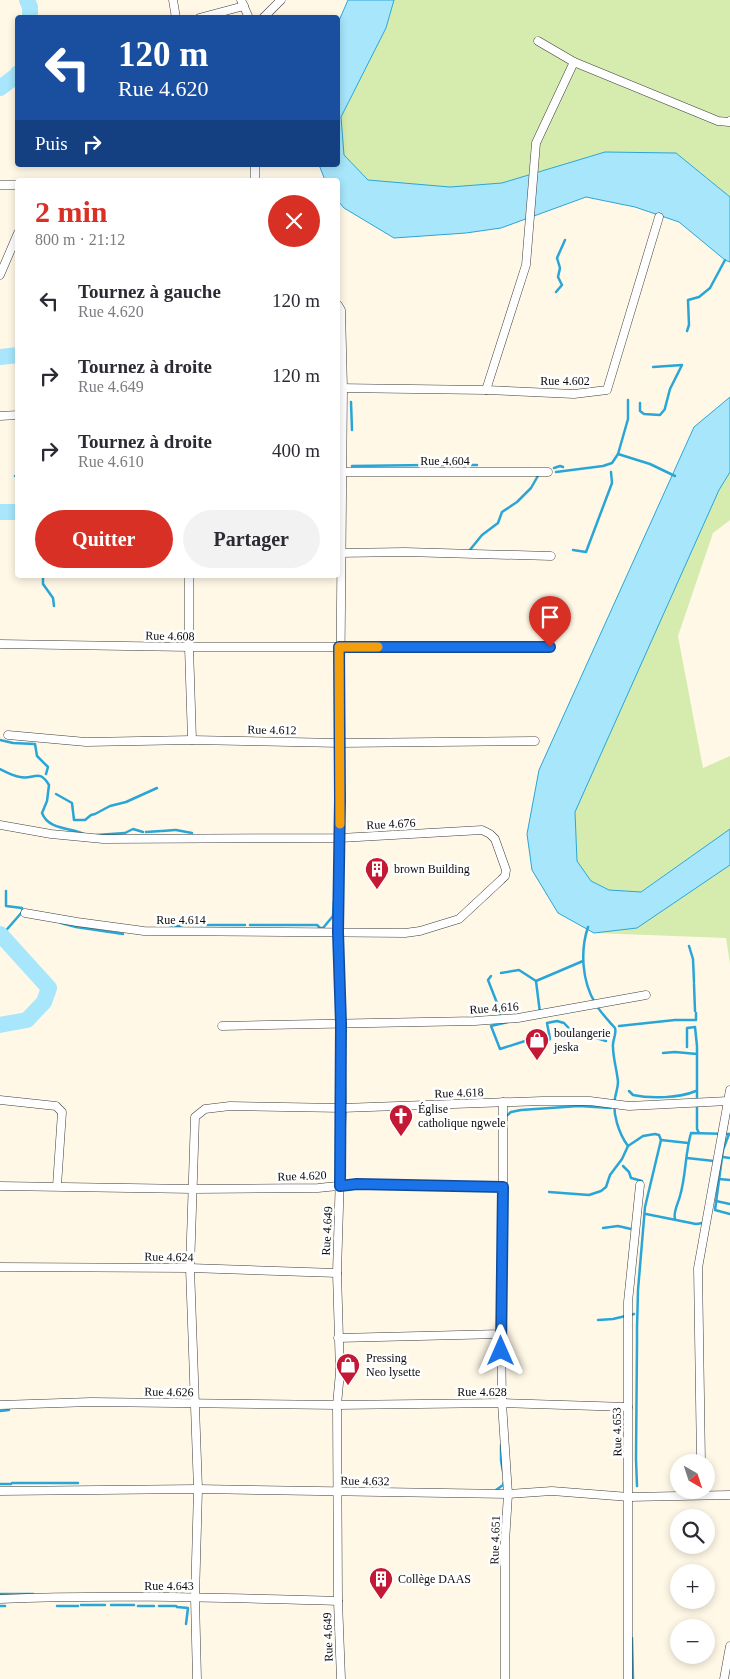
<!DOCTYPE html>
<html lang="fr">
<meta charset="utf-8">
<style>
body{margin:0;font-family:Georgia,serif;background:#f2f2f3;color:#2b2b33;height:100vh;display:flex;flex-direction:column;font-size:19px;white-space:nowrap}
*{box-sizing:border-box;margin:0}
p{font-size:16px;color:#7c7c81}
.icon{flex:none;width:28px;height:28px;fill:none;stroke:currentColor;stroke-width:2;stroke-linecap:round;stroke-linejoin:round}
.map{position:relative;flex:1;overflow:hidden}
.panel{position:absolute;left:15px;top:178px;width:325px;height:400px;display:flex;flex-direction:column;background:#fff;border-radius:5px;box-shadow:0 2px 8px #0003}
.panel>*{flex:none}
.guide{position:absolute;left:15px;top:15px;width:325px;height:152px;border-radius:5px;box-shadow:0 2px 8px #0003;background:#1a4fa0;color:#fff;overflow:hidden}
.needle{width:32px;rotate:141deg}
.fabs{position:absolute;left:670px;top:1454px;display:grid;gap:10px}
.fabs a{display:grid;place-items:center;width:45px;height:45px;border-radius:50%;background:#fff;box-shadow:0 2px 8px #0003;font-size:25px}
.pin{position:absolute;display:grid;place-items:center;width:42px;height:42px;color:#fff;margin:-51px -21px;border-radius:50% 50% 50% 0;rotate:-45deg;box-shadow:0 0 5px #0007}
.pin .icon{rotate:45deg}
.me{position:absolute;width:55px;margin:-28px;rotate:0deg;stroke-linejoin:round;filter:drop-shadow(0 0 4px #0008)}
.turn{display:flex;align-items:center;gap:18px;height:105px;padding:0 20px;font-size:22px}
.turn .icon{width:65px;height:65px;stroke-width:2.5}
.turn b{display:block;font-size:35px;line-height:42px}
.then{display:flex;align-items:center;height:48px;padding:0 20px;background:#0003;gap:10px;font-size:19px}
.round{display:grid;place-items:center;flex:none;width:52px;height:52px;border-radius:26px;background:#f2f2f3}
.summary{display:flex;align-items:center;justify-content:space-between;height:85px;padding:0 20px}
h1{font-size:30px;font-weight:600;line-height:38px;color:#d93025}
.action{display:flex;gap:10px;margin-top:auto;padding:10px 20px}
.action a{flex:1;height:58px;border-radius:30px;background:#d93025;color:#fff;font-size:20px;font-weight:600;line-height:58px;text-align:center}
.action a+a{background:#f2f2f3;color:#2b2b33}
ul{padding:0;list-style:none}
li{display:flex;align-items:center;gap:15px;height:75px;padding:0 20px}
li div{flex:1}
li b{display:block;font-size:19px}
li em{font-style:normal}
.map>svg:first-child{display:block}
</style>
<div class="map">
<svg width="730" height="1679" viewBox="0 0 730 1679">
<rect width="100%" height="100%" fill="#fff8e7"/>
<g fill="#d6ecaf">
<path d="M394,0H730V197L676,153L605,152L502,183L450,187L368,180L344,155L341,117L386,28Z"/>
<path d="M730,472V520L713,533L678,636L703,768L730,756V829L640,892L609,890L591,881L577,861L575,811L719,490Z"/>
<path d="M730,865V964L726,938L594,933L637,928Z"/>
</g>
<g fill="#a7e6fb" stroke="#29a6d7">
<path d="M348,0H394L386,28L341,117L344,155L368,180L450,187L502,183L605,152L676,153L730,197V262L725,260L679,222L635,207L586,197L501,228L466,233L394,238L344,208L338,201V180H325L319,165H338V23Z"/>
<path d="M730,397V472L719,490L575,812L577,861L591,881L609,890L641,892L730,829V865L637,928L594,933L558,913L532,870L527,834L539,770L694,427Z"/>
</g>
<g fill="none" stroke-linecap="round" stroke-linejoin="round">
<g stroke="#29a6d7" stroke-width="2.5">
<path d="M556,292L562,285L558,277L560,268L557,258L565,240"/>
<path d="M687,331L689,325L688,300L699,297L710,288L725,260"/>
<path d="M653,367L682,365L670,389L665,408"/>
<path d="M351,402L352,430"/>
<path d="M640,403V411L644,414L660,415L665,409"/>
<path d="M618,454L650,464L675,476"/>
<path d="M435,465H477"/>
<path d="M352,466L428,465"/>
<path d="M554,468L560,466L563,467"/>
<path d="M556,472L603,466L612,463L618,454L628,419V400"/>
<path d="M15,476L18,477"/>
<path d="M573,550L586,552L612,483L611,472"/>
<path d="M469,551L482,535L498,523L502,512L517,502L531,488L539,474"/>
<path d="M43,575V584L53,598L54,606"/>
<path d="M0,740L13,743L35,744L37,756L48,767L46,774"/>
<path d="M0,769C6,772 13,776 20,777C34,780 39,768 49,785L47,801L42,813C49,831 72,827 86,835"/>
<path d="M56,794L72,803L74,820H85L91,815L95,814L110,806L126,802L157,788"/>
<path d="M176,830L192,833"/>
<path d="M162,831L175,830"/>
<path d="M146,832L161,831"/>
<path d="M96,835L125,833L133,829L143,832"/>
<path d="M61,923L76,927L123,934"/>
<path d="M194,925H245"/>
<path d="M250,925H317L320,928H323L333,916L334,901"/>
<path d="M170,926H182"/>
<path d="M588,927C580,951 582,981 595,1003C600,1012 608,1020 615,1028C617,1035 612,1040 613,1047C613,1058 617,1070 618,1082C618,1088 616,1092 615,1098C612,1113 619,1134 628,1146"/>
<path d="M2,935L23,911L22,908L6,906V891"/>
<path d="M689,946L693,959L694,982"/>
<path d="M501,973L519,970L536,981L540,1013"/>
<path d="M491,976L488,980L497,1003"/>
<path d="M536,981L583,961"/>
<path d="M694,984L695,1011"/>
<path d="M498,1005L500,1014"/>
<path d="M508,1022L491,1026L500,1049L525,1041L529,1043L535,1051L537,1050L550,1039L547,1023L557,1021L564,1023L578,1038L593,1037L606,1041"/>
<path d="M619,1026L675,1020H696V1013"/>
<path d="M687,1047V1028L695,1027L697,1046V1129L699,1133"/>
<path d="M663,1053L675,1052L697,1054"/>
<path d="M629,1091L633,1095C651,1099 679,1098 696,1091"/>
<path d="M505,1117L511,1112L521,1110L579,1106L611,1108"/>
<path d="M729,1134L723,1150L715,1210L730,1214"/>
<path d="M661,1140L688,1143"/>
<path d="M723,1157L730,1158"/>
<path d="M687,1158L714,1161"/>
<path d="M623,1166L629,1172L631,1178L642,1181L643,1186"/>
<path d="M719,1179L730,1180"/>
<path d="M549,1192L589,1195L601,1191L606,1187L610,1175L622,1159L628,1146L643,1136L655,1134L659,1135L661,1140L645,1207L638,1290L637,1328"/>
<path d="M716,1201L730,1204"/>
<path d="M646,1214L696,1224L703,1223"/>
<path d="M675,1219C673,1212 678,1204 680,1196C686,1176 685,1154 691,1133L730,1134"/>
<path d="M603,1228L618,1226L631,1229L633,1228"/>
<path d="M598,1320L613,1319L634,1314"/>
<path d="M637,1342V1329"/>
<path d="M637,1343L636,1459L637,1486"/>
<path d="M0,1411L9,1410"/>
<path d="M501,1445V1460L503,1472"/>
<path d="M12,1483H78"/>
<path d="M0,1484H11"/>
<path d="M496,1492V1490L503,1485L504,1482"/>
<path d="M0,1594H33"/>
<path d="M81,1605H105"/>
<path d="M111,1605H134"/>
<path d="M0,1606H5"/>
<path d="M57,1606H78"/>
<path d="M138,1606H154"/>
<path d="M159,1606H176"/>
<path d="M177,1607L188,1608L186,1624"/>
<path d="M632,1638L633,1679"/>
</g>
<g stroke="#a7e6fb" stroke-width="16">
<path d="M27,0L30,7V18"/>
<path d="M0,88L16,76L18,73"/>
<path d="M0,357L18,355"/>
<path d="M0,512H18"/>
<path d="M0,934L49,988L44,1002L27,1020L0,1025"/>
</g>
<g stroke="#3d3d3d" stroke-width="9">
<g id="street">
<path d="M173,0L176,18"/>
<path d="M241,0L249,18"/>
<path d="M199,18L244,6"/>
<path d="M263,18L281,0"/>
<path d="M538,41L574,62L718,121L729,122L730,121"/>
<path d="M255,180V165"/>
<path d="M0,185H18"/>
<path d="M0,275L18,233"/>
<path d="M338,305L341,310L343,388L338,932L341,1024L342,1108L337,1273L340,1372L337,1405L338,1601L341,1679"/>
<path d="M338,388L486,390L574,394L607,390L659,217"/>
<path d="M486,390L526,265L536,143L574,62"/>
<path d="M0,416L18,415"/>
<path d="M342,472H548"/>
<path d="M338,553L405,552L551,556"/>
<path d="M189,575V647L192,740"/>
<path d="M0,644L189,647H550"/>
<path d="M8,735L86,742L192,740L340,743L535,741"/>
<path d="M0,825L51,834L103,839L340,838L482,830L490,834L495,839L506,870L505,876L501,880L459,919L420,931L405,933L144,931L77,922L25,913"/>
<path d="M222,1026L475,1021L518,1018L646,995"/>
<path d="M0,1100L56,1106L62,1112L57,1186"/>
<path d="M503,1102V1187"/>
<path d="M0,1186L193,1189L318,1188L357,1184L503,1187L501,1334L338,1338"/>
<path d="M0,1267L190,1268L337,1273"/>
<path d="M501,1334L502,1403L508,1494L505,1542V1679"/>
<path d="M0,1405L91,1402L337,1405L502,1403L628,1407"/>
<path d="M701,1462L698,1268L730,1090"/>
<path d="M0,1491L198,1489L508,1494L552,1491L629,1497L730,1495"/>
<path d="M0,1599C112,1594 225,1598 338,1601"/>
<path d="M197,1679L195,1598L198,1489L190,1268L195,1117L205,1109L230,1106L342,1108L542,1101H590L629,1106L728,1101"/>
<path d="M628,1679V1302L640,1185"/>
<path d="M724,1679L730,1646"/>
</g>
</g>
<use href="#street" stroke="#fff" stroke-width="8"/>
</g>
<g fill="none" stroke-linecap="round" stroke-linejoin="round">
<g stroke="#114b97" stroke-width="12">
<path id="route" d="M501,1351L503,1187L357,1184L340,1186L341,1024L338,932L340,800L339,647H550"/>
</g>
<use href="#route" stroke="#1a73e8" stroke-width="9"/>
<path stroke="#f59e0b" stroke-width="9" d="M340,824L339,647H378"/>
</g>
<defs>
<g id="building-pin" transform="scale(1.25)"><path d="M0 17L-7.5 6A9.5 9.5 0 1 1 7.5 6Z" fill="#c31935" stroke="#fff"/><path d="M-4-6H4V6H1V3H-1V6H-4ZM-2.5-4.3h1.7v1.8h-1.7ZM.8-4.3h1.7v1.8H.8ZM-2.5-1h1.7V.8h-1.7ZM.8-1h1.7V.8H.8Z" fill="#fff"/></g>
<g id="shop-pin" transform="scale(1.25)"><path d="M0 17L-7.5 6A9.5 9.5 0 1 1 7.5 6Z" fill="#c31935" stroke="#fff"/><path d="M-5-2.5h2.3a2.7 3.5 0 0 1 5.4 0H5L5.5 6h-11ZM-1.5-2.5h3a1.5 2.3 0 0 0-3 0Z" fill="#fff"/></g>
<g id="church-pin" transform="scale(1.25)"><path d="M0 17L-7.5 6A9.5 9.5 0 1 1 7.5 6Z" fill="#c31935" stroke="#fff"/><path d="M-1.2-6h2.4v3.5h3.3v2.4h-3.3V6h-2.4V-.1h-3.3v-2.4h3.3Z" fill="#fff"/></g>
</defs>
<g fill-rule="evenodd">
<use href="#building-pin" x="377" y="869"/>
<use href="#shop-pin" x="537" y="1040"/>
<use href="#church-pin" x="401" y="1116"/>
<use href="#shop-pin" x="348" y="1365"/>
<use href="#building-pin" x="381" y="1579"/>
</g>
<g text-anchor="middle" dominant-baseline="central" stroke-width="5" stroke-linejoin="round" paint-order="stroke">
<g font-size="12" fill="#0a0a0a" stroke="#fff">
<text x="565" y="381">Rue 4.602</text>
<text x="445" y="461">Rue 4.604</text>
<text transform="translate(170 636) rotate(1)">Rue 4.608</text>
<text transform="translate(272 730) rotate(1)">Rue 4.612</text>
<text transform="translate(391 824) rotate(-3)">Rue 4.676</text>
<text x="181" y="920">Rue 4.614</text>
<text transform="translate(494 1008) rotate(-4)">Rue 4.616</text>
<text transform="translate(459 1093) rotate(-2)">Rue 4.618</text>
<text transform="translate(302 1176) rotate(-2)">Rue 4.620</text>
<text transform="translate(327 1231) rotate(-87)">Rue 4.649</text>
<text transform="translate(169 1257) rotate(1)">Rue 4.624</text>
<text transform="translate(169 1392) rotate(1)">Rue 4.626</text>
<text x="482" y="1392">Rue 4.628</text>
<text transform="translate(617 1432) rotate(-91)">Rue 4.653</text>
<text transform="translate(365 1481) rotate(1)">Rue 4.632</text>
<text transform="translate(495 1540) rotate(-88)">Rue 4.651</text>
<text x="169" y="1586">Rue 4.643</text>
<text transform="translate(328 1637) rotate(-92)">Rue 4.649</text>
</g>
<g font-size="12" fill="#0a0a0a" stroke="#fff" text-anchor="start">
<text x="394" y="869">brown Building</text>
<text x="554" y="1033">boulangerie<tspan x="554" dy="14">jeska</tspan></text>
<text x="418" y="1109">Église<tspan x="418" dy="14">catholique ngwele</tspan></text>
<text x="366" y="1358">Pressing<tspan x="366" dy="14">Neo lysette</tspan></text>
<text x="398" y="1579">Collège DAAS</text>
</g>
</g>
</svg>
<div class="fabs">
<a><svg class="needle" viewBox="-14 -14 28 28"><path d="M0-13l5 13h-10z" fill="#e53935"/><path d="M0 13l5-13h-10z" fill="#7c7c81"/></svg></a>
<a><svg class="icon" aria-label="search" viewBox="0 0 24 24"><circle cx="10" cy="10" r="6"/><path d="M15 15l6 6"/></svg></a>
<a>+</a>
<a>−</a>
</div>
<div class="pin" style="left:550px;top:647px;background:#d93025"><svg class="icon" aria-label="arrive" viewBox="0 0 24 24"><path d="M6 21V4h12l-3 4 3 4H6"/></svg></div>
<svg class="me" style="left:501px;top:1351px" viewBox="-20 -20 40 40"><path d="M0-17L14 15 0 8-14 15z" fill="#1a73e8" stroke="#fff" stroke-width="4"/></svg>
<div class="guide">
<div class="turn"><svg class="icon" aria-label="left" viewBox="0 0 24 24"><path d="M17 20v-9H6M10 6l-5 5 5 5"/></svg><div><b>120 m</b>Rue 4.620</div></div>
<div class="then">Puis<svg class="icon" aria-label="right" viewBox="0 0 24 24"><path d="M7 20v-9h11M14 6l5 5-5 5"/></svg></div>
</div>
<section class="panel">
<div class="summary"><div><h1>2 min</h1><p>800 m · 21:12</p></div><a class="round" style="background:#d93025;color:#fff"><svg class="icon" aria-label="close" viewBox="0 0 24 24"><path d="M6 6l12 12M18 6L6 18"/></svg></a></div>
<ul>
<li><svg class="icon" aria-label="left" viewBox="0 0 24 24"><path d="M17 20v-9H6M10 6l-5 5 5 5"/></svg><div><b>Tournez à gauche</b><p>Rue 4.620</p></div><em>120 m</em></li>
<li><svg class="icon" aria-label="right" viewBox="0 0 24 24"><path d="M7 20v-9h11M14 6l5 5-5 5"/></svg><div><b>Tournez à droite</b><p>Rue 4.649</p></div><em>120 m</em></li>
<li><svg class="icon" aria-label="right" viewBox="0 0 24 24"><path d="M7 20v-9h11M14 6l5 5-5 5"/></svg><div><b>Tournez à droite</b><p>Rue 4.610</p></div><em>400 m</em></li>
</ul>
<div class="action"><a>Quitter</a><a>Partager</a></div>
</section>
</div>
